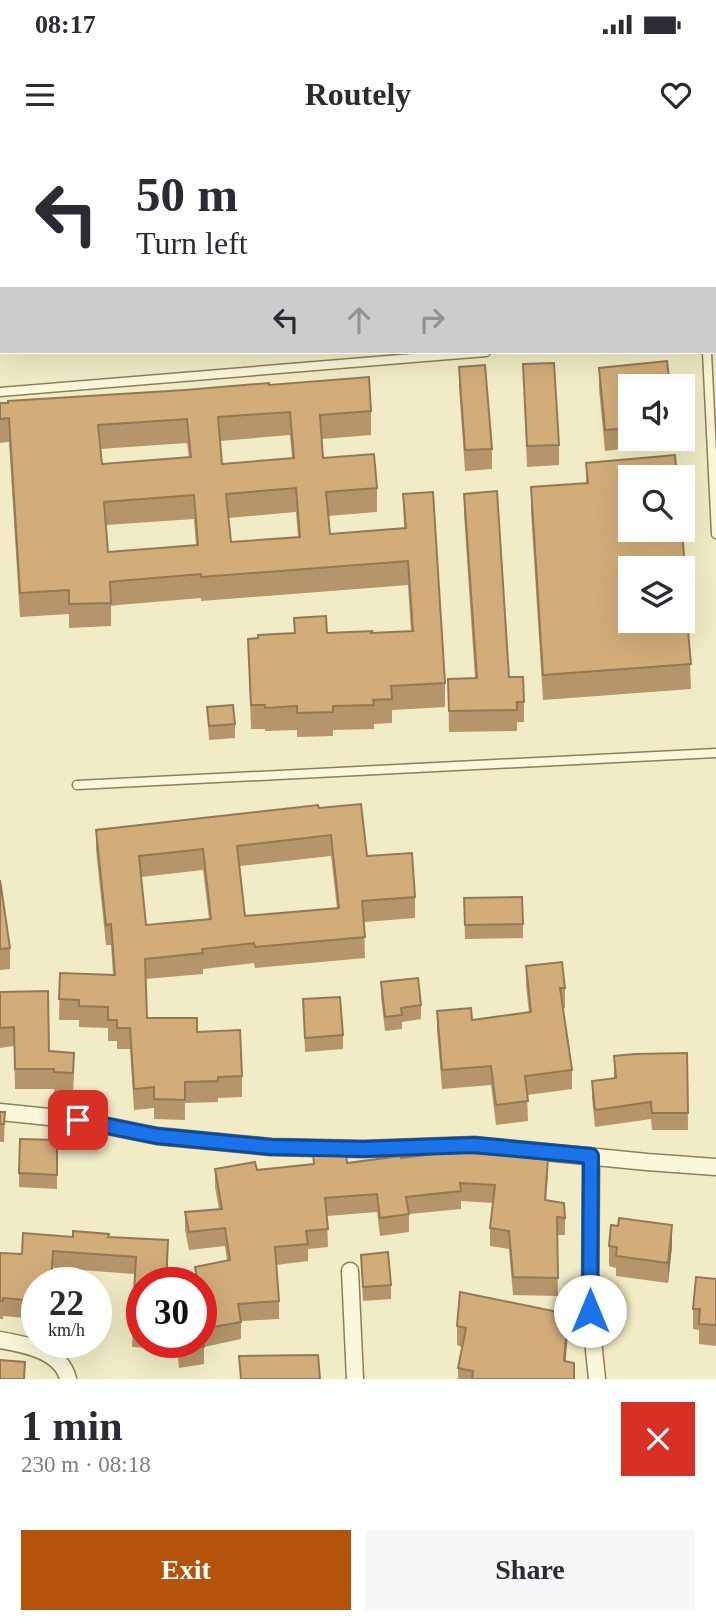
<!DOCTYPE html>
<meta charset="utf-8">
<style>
body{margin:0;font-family:Georgia,serif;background:#f7f7f7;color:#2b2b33;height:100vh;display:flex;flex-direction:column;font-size:26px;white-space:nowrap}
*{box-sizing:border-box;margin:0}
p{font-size:23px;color:#7c7c81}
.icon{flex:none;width:38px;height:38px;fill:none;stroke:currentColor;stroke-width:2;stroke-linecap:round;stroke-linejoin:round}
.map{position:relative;height:1239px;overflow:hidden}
.side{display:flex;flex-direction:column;background:#fff;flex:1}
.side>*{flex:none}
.guide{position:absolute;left:0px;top:0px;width:718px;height:214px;box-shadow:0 7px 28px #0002;background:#fff;color:#2b2b33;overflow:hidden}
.controls{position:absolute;left:618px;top:234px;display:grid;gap:14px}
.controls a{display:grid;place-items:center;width:77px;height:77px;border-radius:0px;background:#fff;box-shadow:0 7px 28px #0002;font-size:35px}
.speed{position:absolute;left:21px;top:1127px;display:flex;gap:14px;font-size:35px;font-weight:700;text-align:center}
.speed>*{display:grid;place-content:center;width:91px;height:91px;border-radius:50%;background:#fff;box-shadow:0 7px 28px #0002;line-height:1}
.speed small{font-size:18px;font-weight:400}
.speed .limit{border:10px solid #d22;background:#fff;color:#111}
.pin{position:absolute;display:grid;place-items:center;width:60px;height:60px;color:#fff;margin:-30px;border-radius:14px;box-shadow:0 4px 10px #0006}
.me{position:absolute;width:77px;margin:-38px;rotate:0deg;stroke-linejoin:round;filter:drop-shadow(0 0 5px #0008)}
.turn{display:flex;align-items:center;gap:24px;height:147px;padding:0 21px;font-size:32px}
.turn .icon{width:91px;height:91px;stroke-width:2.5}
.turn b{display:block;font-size:49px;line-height:60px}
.lanes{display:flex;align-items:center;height:66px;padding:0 21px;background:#0003;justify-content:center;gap:35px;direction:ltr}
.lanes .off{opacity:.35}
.round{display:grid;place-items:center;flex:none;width:74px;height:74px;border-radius:0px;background:#f7f7f7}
.summary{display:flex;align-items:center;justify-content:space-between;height:119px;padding:0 21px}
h1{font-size:42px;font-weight:600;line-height:52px}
.primary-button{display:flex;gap:14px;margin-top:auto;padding:14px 21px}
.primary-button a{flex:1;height:80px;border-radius:0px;background:#b45309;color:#fff;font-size:28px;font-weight:600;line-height:80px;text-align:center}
.primary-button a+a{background:#f7f7f7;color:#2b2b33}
.status{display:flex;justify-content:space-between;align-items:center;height:49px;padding:0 35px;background:#fff;direction:ltr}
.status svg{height:19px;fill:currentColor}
header{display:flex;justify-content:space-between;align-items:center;height:91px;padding:0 21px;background:#fff;font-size:32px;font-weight:600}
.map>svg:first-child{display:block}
</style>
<div class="status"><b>08:17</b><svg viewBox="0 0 49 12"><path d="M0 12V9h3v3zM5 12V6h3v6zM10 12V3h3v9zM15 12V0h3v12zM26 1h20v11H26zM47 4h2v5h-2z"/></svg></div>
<header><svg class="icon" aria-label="menu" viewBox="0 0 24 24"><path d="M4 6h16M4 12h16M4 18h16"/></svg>Routely<svg class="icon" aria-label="heart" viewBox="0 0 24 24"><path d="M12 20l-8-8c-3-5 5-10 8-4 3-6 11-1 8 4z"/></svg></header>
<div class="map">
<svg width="716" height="1239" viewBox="0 0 716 1239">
<rect width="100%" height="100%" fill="#f1ecc6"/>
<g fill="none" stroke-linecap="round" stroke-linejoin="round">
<g stroke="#8e7f5a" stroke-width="11">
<g id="lane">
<path d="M691,0L692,2"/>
<path d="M451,2L454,0"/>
<path d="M0,76L2,75"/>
<path d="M707,212L716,394"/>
<path d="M0,252L486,212"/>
<path d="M77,645L716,613"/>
</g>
</g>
<g stroke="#8e7f5a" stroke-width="19">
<g id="street">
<path d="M0,972L78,980L157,996L271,1007L364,1009L474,1005L647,1022L716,1027"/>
<path d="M591,1016L590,1171L597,1239"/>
<path d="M350,1131L355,1239"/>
<path d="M0,1200C24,1204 62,1211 68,1239"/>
</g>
</g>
<use href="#lane" stroke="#fbf7da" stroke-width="8"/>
<use href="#street" stroke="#fbf7da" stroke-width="16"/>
</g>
<g fill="#b59569" fill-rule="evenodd">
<path d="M0,0H31L2,2V31Z"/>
<rect x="172" y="0" width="104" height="2"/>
<path d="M325,0H408L403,2H326Z"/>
<path d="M0,137L2,163V208H0Z"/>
<path d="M523,224L559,305V325L527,327Z"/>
<path d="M459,227L492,309V329L465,331L459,247Z"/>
<path d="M599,228L630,247V299H674V303L605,311L599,249Z"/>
<path d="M269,245L371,271V295L322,299L323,318L377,348V372L328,376L330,394L404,388L403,354L445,543V567L392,570V583L374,584V589L333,590V596L297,597V590L265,591V589H251L248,499L258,498L294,493V478L327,493H371L411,492L408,445L201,461V458L118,465L111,466V486L69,488V474L20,477L9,302L0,303V263ZM290,295L292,318L222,324L220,301ZM187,303L189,318L102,324L100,309ZM296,372L298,397L231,402L228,378ZM194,379L196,406L108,412L106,385Z"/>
<path d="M586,323L688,468L691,549L543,560L531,372V347L586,343Z"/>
<path d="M464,354L509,537L524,562V582H517V591L449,592L448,539L475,538L464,374Z"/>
<path d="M207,567L235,584V598L209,600Z"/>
<path d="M319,668L367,716L415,757V778L364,782L365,818L255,828L254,823L203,829V834L145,839L147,878L197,892L242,936V957L218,958V962L185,963V980L154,979V968L134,970L130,909H117V901H108V888L79,887V880H59L60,833L113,835L111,805H106L96,710V690ZM331,716L337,768L245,776L240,726ZM203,730L209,779L146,785L141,737Z"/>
<path d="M0,740L10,808V829L0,830Z"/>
<path d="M464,758L523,784V798L465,799Z"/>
<path d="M526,826L565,848V868H563L572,930V949L527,955L528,981L496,985L491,945L442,949L437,890V871L472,880L529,873L526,845Z"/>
<path d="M381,842L421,865V879L402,882V889L385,891L381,856Z"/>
<path d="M0,852L49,911L74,933L73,953L54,952V949H15L14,906L0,908Z"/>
<path d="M303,859L343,895V909L305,912Z"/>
<path d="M687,913L688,990H652L651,979L595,987L592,958V941L614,938V916Z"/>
<path d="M0,972H5L4,1002H0Z"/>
<path d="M57,1000V1049L19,1047V1033Z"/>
<path d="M313,1014L347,1023L401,1018L548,1036L546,1060L565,1078V1095H557L558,1156L513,1155L509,1109L490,1106V1088L493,1063L461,1061V1069L409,1074V1092L380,1096L377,1072L327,1076L328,1107L308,1109V1121L276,1125L279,1161V1179L241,1181V1199L204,1207V1224L179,1228L177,1209L132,1207L135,1134L53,1128L37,1143V1179L3,1176V1179H0V1113L22,1114L73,1097H109L168,1118L167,1143H142V1202H201V1143H195V1127L227,1120L225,1106L189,1110L185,1090V1072L219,1069L215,1047V1029L257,1030L313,1024Z"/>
<path d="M609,1106H672L668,1143L616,1136V1128L609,1126Z"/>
<path d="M361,1115L391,1145V1159L363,1161Z"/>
<path d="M716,1139V1206L699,1204V1190L693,1189V1169Z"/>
<path d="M457,1186L568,1193L565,1221L574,1239H458V1228L462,1207L457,1205Z"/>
</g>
<g fill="#937955">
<path d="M345,0H408L403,2H341Z"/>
<path d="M672,1085V1106L668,1143V1123Z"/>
<path d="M168,1100L167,1143H166Z"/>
<path d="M53,1111V1128L52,1143H51Z"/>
<path d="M568,1174V1193L564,1239V1221Z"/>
</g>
<g fill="#d2ad7a" stroke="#937955" stroke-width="2" fill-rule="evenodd">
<path d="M1,0H31V2H2V10Z"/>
<rect x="85" y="0" width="26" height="2"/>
<rect x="175" y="0" width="63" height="2"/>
<path d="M512,0H653V2H513Z"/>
<path d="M0,137L2,163V188H0Z"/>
<path d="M667,221L670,247H630V288L605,290L599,228Z"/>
<path d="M554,223L559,305L527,306L523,224Z"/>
<path d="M485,225L492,309L465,310L459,227Z"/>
<path d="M369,237L371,271L320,275L323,318L374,314L377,348L326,352L330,394L406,388L403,354L433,352L445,543L391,546L392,559L373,560L374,565L333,566V572L297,573V566L265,568V565H251L248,499L258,498V495L295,493L294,478L326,476L327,493L372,491L371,493L413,491L408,421L201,437V434L118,441L110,442L111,463L69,464V450L20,453L9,278L0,279V263H8V261L185,250L269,243V245ZM290,272L294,318L222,324L218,277ZM187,279L191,317L102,324L98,285ZM296,348L300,397L231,402L226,354ZM194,355L198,405L108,412L104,362Z"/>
<path d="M675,315L677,338H630V390H682L688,468H686L691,524L543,535L531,347L588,343L586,323ZM630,429H682V481H630Z"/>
<path d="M497,351L509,537H523L524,562H517V570L449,571L448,539L477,538L464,354Z"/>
<path d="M233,565L235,584L209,586L207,567Z"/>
<path d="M361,664L367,716L412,713L415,757L362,761L365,797L255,807L254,803L202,809L203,813L145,819L147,878H197V892L240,890L242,936L218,937V941L185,942V960L154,959V947L134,949L130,888H117V880H108V867L79,866V860L59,859L60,833L115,835L111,784L106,785L96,690L318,665L319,668ZM331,695L339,768L245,776L237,706ZM203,709L211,779L146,785L139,716Z"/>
<path d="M0,740L10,808L0,809Z"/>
<path d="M522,757L523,784L465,785L464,758Z"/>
<path d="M562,822L565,848H560L572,930L525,936L528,961L496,965L491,926L442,930L437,871L471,868L472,880L531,872L526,826Z"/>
<path d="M418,838L421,865L401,868L402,875L385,877L381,842Z"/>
<path d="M48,851L49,911L74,913L73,933L54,932V929H15L14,887L0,888V852Z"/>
<path d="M340,857L343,895L305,898L303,859Z"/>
<path d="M687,913L688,973H652L651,962L595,970L592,941L616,938L614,916L635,914Z"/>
<path d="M0,972H5L4,984H0Z"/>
<path d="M20,999L57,1000V1035L19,1033Z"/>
<path d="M346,1012L347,1023L401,1016V1018L449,1012L548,1018L545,1060L564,1063L565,1078L557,1077L558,1138L513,1137L509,1091L490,1088L495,1045L460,1043L461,1051L406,1057L409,1074L380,1078L377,1054L325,1058L328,1089L306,1091L308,1104L275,1107L279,1161L238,1164L241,1182L202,1189L204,1207L179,1210L178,1202H201V1164H203L201,1157V1143H198L195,1127L230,1120L225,1088L189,1092L185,1072L222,1069L215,1029L255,1022L257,1030L314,1024L313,1014Z"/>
<path d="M619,1078L672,1085L668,1123L616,1116L617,1107L609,1106L611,1085L618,1086Z"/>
<path d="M73,1091L109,1094L108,1097L168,1100L166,1143H142V1190L132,1189L136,1117L53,1111L51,1143H37V1161L3,1158V1161H0V1113L22,1114L23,1093L73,1097Z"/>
<path d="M388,1112L391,1145L363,1147L361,1115Z"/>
<path d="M696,1137L716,1139V1185L699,1184L700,1169H693Z"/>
<path d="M460,1152L568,1174L564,1221L574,1223V1239H472L473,1231L458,1228L466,1188L457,1186Z"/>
<path d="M318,1215L320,1239H241L239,1216Z"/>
<path d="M0,1220L25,1222L24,1239H0Z"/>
</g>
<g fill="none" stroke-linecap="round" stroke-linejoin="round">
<g stroke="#114b97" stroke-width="18">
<path id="route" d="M78,980L157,996L271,1007L363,1009L474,1005L591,1016L590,1171"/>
</g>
<use href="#route" stroke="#1a73e8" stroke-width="12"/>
</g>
</svg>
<div class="controls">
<a><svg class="icon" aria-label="sound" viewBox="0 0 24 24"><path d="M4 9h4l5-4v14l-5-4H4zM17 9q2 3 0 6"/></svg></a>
<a><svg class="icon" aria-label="search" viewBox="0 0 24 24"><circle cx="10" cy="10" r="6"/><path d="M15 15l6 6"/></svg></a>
<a><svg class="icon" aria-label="layers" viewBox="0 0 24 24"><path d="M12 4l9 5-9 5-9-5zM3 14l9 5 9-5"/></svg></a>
</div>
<div class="speed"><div>22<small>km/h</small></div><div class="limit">30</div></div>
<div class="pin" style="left:78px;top:980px;background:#d93025"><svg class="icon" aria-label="arrive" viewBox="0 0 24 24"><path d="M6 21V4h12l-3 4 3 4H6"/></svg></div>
<svg class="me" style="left:590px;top:1171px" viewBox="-20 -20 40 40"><circle r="19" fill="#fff"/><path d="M0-13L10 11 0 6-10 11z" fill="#1a73e8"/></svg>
<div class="guide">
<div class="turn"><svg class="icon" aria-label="left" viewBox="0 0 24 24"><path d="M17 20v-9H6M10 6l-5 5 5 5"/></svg><div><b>50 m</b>Turn left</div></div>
<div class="lanes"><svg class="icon" aria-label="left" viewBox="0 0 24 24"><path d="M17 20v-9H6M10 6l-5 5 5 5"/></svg><svg class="icon off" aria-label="ahead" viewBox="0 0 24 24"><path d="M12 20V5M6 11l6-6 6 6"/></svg><svg class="icon off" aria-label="right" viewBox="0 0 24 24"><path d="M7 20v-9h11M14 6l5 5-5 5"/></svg></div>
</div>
</div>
<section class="side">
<div class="summary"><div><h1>1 min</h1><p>230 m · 08:18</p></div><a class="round" style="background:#d93025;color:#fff"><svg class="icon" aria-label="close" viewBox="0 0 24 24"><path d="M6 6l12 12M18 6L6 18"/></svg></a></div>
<div class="primary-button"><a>Exit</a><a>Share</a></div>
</section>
